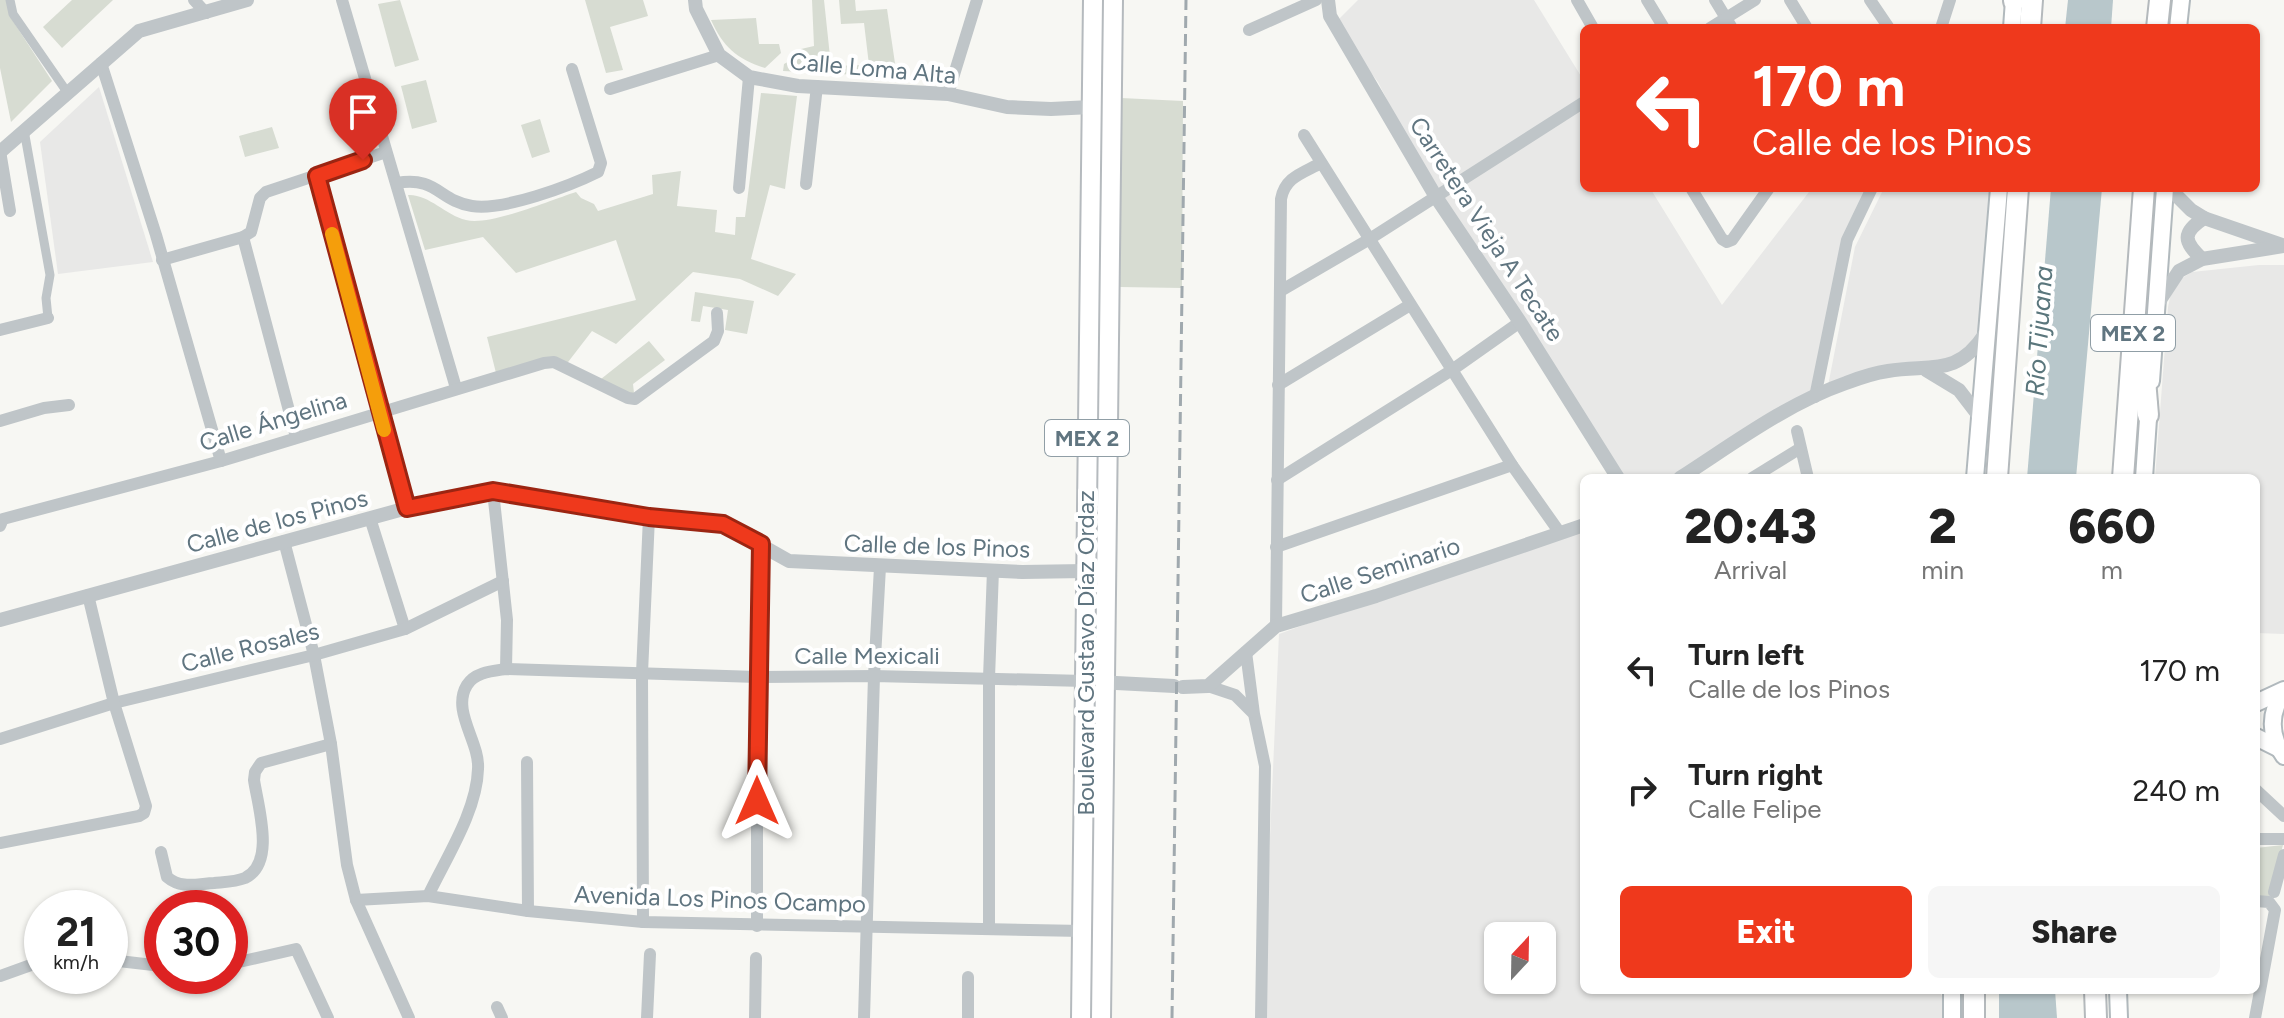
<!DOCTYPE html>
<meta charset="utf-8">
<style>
body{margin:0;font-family:Figtree,sans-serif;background:#f6f6f6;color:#222;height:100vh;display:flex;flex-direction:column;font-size:30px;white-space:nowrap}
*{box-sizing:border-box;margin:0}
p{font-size:26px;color:#767676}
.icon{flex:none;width:44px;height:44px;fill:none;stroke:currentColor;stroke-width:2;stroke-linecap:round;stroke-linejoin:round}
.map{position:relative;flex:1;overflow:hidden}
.details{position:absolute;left:1580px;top:474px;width:680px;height:520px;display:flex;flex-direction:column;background:#fff;border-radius:12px;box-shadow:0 2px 6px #0004}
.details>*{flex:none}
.hud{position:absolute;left:1580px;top:24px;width:680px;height:168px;border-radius:12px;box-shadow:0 2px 6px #0004;background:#ef391c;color:#fff;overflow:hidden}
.needle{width:52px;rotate:22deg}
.fabs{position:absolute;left:1484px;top:922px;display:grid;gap:16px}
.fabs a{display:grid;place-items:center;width:72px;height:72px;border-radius:12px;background:#fff;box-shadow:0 2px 6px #0004;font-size:40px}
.speed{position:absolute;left:24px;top:890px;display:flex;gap:16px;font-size:40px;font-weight:700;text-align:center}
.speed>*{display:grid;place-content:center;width:104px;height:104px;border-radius:50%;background:#fff;box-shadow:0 2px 6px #0004;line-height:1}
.speed small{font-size:20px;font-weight:400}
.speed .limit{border:12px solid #d22;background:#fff;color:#111}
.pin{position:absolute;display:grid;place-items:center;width:68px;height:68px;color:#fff;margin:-82px -34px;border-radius:50% 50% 50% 0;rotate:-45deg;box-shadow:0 0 8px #0007}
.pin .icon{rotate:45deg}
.me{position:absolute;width:88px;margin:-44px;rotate:0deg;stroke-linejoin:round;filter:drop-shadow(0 0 6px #0008)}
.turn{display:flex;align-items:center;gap:28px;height:168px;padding:0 40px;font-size:36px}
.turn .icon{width:104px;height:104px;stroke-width:2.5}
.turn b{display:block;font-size:56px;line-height:68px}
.eta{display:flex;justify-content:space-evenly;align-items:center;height:136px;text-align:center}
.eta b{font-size:48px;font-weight:800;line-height:56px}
.cta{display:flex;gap:16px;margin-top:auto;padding:16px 40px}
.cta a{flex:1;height:92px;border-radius:12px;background:#ef391c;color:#fff;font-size:32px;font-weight:800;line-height:92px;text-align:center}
.cta a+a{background:#f6f6f6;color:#222}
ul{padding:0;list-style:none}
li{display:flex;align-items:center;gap:24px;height:120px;padding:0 40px}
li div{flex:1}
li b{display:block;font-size:30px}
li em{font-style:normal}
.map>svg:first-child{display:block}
</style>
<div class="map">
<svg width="2284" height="1018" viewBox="0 0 2284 1018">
<rect width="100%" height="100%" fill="#f7f7f3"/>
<g fill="#e8e8e7" fill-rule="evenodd">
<path d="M1358,0H1534L1584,81V188H1650L1722,305L1812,188H1872L1847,240L1815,397L1680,478H1618L1436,197L1378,82L1334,24Z"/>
<path d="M99,87L153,262L58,274L40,142Z"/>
<path d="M1884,188H1999L1985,334L1965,359L1888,371L1827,391L1855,247Z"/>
<path d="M2259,265H2284V634L2256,633V478H2155L2168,307L2171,293L2179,280L2192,272Z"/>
<path d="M1584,523V990H1938L1947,1004L1948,1018H1262L1279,634ZM1498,936H1542V980H1498Z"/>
</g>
<g fill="#d7dcd2">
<path d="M0,0H9V15L52,81L11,122L0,68Z"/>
<path d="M72,0H113L62,48L43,27Z"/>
<path d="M400,0L419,60L395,67L378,4Z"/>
<path d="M585,0H643L648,16L610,27L623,70L606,73Z"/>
<path d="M812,0H824L831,66L869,65L864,23L841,24L839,0H855L856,11L887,9L897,77L783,71L784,64L795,58L801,49L814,46Z"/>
<path d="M756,18L759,44H779L781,53L765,68C737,59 723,47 711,20Z"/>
<path d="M426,80L437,122L412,129L401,86Z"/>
<path d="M761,93L797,96L785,189L770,185L751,259L796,274L778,296L740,279L693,272L616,344L592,331L565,366L556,363L497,377L487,337L636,300L616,240L516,273L483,237L425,250L408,195C429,194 445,215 466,220C490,226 551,200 576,192L581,198L594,204L598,211L653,194L652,175L681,171L677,206L717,210L715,232L735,235L736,217H745Z"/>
<path d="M1121,98L1183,101L1182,288L1120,287Z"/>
<path d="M540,119L550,152L532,158L521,125Z"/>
<path d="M272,127L279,148L245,157L239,136Z"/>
<path d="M695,292L754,301L747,334L725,330L728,310L703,306L700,322L691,321Z"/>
<path d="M649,341L665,360L633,384L634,393L629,394L601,379Z"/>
<path d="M2283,845L2269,897L2256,896V848Z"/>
</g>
<g fill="#b8c7cb">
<path d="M2068,0H2113L2111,28H2065Z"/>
<path d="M2051,188H2102L2076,478H2027Z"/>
<path d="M1999,990H2055L2057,1018H1999Z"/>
</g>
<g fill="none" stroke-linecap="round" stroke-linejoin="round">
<g stroke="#b1b9bd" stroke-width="20">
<g id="secondary">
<path d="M2012,28L2014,0"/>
<path d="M2178,28L2181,0"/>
<path d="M2151,381L2165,188"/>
<path d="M1975,478L1999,188"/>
<path d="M2144,478L2149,404"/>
<path d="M2284,692C2269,712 2269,736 2284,756"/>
<path d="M2256,703L2284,690"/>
<path d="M2256,737L2278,748"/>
<path d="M2118,990L2119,1018"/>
<path d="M1952,1018V990"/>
</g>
</g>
<g stroke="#b5babe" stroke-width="22">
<g id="primary">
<path d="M1081,1018L1093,0"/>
<path d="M1101,1018L1113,0"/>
</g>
</g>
<g stroke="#b4b9bc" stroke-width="24">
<g id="trunk">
<path d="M2014,1V0"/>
<path d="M2030,28L2032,0"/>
<path d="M2157,28L2160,0"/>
<path d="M2142,344L2148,415"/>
<path d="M1997,478L2018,188"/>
<path d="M2123,478L2144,188"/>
<path d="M1974,990V1018"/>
<path d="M2095,990L2096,1018"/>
</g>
</g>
<g stroke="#bfc5c8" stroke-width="9">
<path d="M10,0L13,14L67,92"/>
<path d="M24,130L50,275L46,298L48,318"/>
</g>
<g stroke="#bfc5c8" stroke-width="12">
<path d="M194,0L206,13"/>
<path d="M342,0L456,388"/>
<path d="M1577,0L1593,28"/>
<path d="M1647,0L1664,28"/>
<path d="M1715,0L1732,28"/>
<path d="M1790,0L1807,28"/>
<path d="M1870,0L1889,28"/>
<path d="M1710,28L1755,0"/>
<path d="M1941,28L1950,0"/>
<path d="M1249,30L1316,0"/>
<path d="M101,63L156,235L221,461"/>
<path d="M610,89L719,55"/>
<path d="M948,94L977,0"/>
<path d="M1304,135L1512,465L1560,533"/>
<path d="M0,151L10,211"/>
<path d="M317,176L407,508"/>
<path d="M397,183C437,176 439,201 472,206C503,211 570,186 598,172L601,163L572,69"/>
<path d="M806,184L817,86"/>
<path d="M739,188L749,77"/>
<path d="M1691,188L1722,239L1727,242L1732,240L1769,188"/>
<path d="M243,237L296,437"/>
<path d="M162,260L243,237L251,232L260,198L266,192L386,152"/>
<path d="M1282,290L1368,240L1584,102"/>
<path d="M0,330L48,318"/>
<path d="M1278,385L1410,305"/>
<path d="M1815,397L1847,240L1872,188"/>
<path d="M0,421L44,408L69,405"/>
<path d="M1797,431L1808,478"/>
<path d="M1752,478L1799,449"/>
<path d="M1277,480L1452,370L1520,322"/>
<path d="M493,491L507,620L506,669"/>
<path d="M370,518L405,629"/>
<path d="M0,526L3,519L221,461L544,363L554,362L628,398L635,399L714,341L718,331L717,313"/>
<path d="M284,541L314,655L331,744L347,865L356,900L409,1018"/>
<path d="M1276,547L1512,465"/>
<path d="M1276,626L1281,199C1285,177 1303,173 1321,163"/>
<path d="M1246,652L1254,714L1265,766L1261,1018"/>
<path d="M1208,686L1235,695L1252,712"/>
<path d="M0,739L114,703L314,655L405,629L503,581"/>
<path d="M527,762L528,911"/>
<path d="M2256,790L2284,816"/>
<path d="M2256,839H2284"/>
<path d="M0,843L139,816L144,813L146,806L114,703L88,595"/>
<path d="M161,852L167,877C181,889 196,884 214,883C224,882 235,882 245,878C276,863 258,807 254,780L255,772L261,763L331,744"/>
<path d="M2274,892L2284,855"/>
<path d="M428,896C446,858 477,811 478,769C480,742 451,711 467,685C475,672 493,671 506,669L757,677L874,676L1085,681"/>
<path d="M356,900L428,896L528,911L643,922L1083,931"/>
<path d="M643,922L642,673L649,517"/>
<path d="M757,926V677L761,544"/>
<path d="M989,928V678L993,570"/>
<path d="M110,960L162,966"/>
<path d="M230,964L296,949L328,1018"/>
<path d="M0,976L42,961"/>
<path d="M497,1007L502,1018"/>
<path d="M647,1018L650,954"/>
<path d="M755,1018L756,958"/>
<path d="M864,1018L874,676L880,567"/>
<path d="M968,1018V977"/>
<path d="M2255,1018L2275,910L2269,902L2256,901"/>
</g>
<g stroke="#bfc5c8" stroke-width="14">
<path d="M695,0L696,9L719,55L749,77L798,86L948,94L1007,107L1051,109L1091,107"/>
<path d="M1328,0L1330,16L1436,197L1520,322L1618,478"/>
<path d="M0,152L139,31L247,0"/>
<path d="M2169,188L2191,210L2204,218L2282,245"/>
<path d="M2202,259C2183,241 2182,233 2204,218"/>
<path d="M2158,303L2179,271L2202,259L2284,246"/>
<path d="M1926,370L1959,390L1979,416"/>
<path d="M1680,478C1733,444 1786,404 1846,383C1859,378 1874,373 1888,371C1931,364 1957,377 1985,334"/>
<path d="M0,620L407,508L493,491L649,517L723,524L789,561L1022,572L1085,571"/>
<path d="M1097,682L1174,686"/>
<path d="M1183,687L1208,686L1276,626L1376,596L1584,525"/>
</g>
<use href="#secondary" stroke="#fff" stroke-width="16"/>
<use href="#primary" stroke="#fff" stroke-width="18"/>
<use href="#trunk" stroke="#fff" stroke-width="20"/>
<path stroke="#a0a9ae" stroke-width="3" stroke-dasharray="12 6" stroke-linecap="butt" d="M1172,1018L1186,0"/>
</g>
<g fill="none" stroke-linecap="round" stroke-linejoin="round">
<g stroke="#9b2512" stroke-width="20">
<path id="route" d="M363,160L317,176L407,508L493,491L649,517L723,524L761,544L757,801"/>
</g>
<use href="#route" stroke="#ef391c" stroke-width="14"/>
<path stroke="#f59e0b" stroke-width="14" d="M332,234L384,430"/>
</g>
<g text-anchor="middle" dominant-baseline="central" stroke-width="8" stroke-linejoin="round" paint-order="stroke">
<g fill="#fff" stroke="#909ea6" stroke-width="2">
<rect x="2091" y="315" width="84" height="36" rx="6"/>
<rect x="1045" y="420" width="84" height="36" rx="6"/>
</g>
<g font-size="22" font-weight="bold" fill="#607580">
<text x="2133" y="333">MEX 2</text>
<text x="1087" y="438">MEX 2</text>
</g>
<g font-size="24" fill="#607580" stroke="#fff">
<text transform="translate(873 68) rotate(5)">Calle Loma Alta</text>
<text transform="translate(1487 229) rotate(57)">Carretera Vieja A Tecate</text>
<text transform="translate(273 421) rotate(-17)">Calle Ángelina</text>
<text transform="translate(277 521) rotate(-15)">Calle de los Pinos</text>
<text transform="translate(937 546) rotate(2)">Calle de los Pinos</text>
<text transform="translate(1380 570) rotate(-18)">Calle Seminario</text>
<text transform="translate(250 647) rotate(-14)">Calle Rosales</text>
<text transform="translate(1085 653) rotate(-90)">Boulevard Gustavo Díaz Ordaz</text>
<text x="867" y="655">Calle Mexicali</text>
<text transform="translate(720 899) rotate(2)">Avenida Los Pinos Ocampo</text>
</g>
<g font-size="26" font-style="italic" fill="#5a767c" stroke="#fff">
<text transform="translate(2039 331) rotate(-86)">Río Tijuana</text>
</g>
</g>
</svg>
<div class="fabs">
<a><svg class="needle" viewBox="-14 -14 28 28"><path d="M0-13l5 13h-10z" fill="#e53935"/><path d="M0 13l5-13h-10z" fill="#767676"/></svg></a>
</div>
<div class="speed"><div>21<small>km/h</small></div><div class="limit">30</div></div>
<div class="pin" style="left:363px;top:160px;background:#d93025"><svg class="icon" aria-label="arrive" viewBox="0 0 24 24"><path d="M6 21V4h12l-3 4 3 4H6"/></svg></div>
<svg class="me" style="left:757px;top:801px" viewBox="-20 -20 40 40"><path d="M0-17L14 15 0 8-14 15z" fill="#ef391c" stroke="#fff" stroke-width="4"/></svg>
<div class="hud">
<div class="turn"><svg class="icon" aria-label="left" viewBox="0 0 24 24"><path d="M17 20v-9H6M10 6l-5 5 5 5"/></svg><div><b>170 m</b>Calle de los Pinos</div></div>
</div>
<section class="details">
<div class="eta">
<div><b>20:43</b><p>Arrival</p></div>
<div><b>2</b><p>min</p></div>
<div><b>660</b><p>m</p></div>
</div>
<ul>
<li><svg class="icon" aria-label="left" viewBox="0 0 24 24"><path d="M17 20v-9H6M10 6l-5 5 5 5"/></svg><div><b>Turn left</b><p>Calle de los Pinos</p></div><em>170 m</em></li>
<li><svg class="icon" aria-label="right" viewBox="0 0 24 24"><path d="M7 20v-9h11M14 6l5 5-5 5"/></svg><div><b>Turn right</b><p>Calle Felipe</p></div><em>240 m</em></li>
</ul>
<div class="cta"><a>Exit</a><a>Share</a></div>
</section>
</div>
